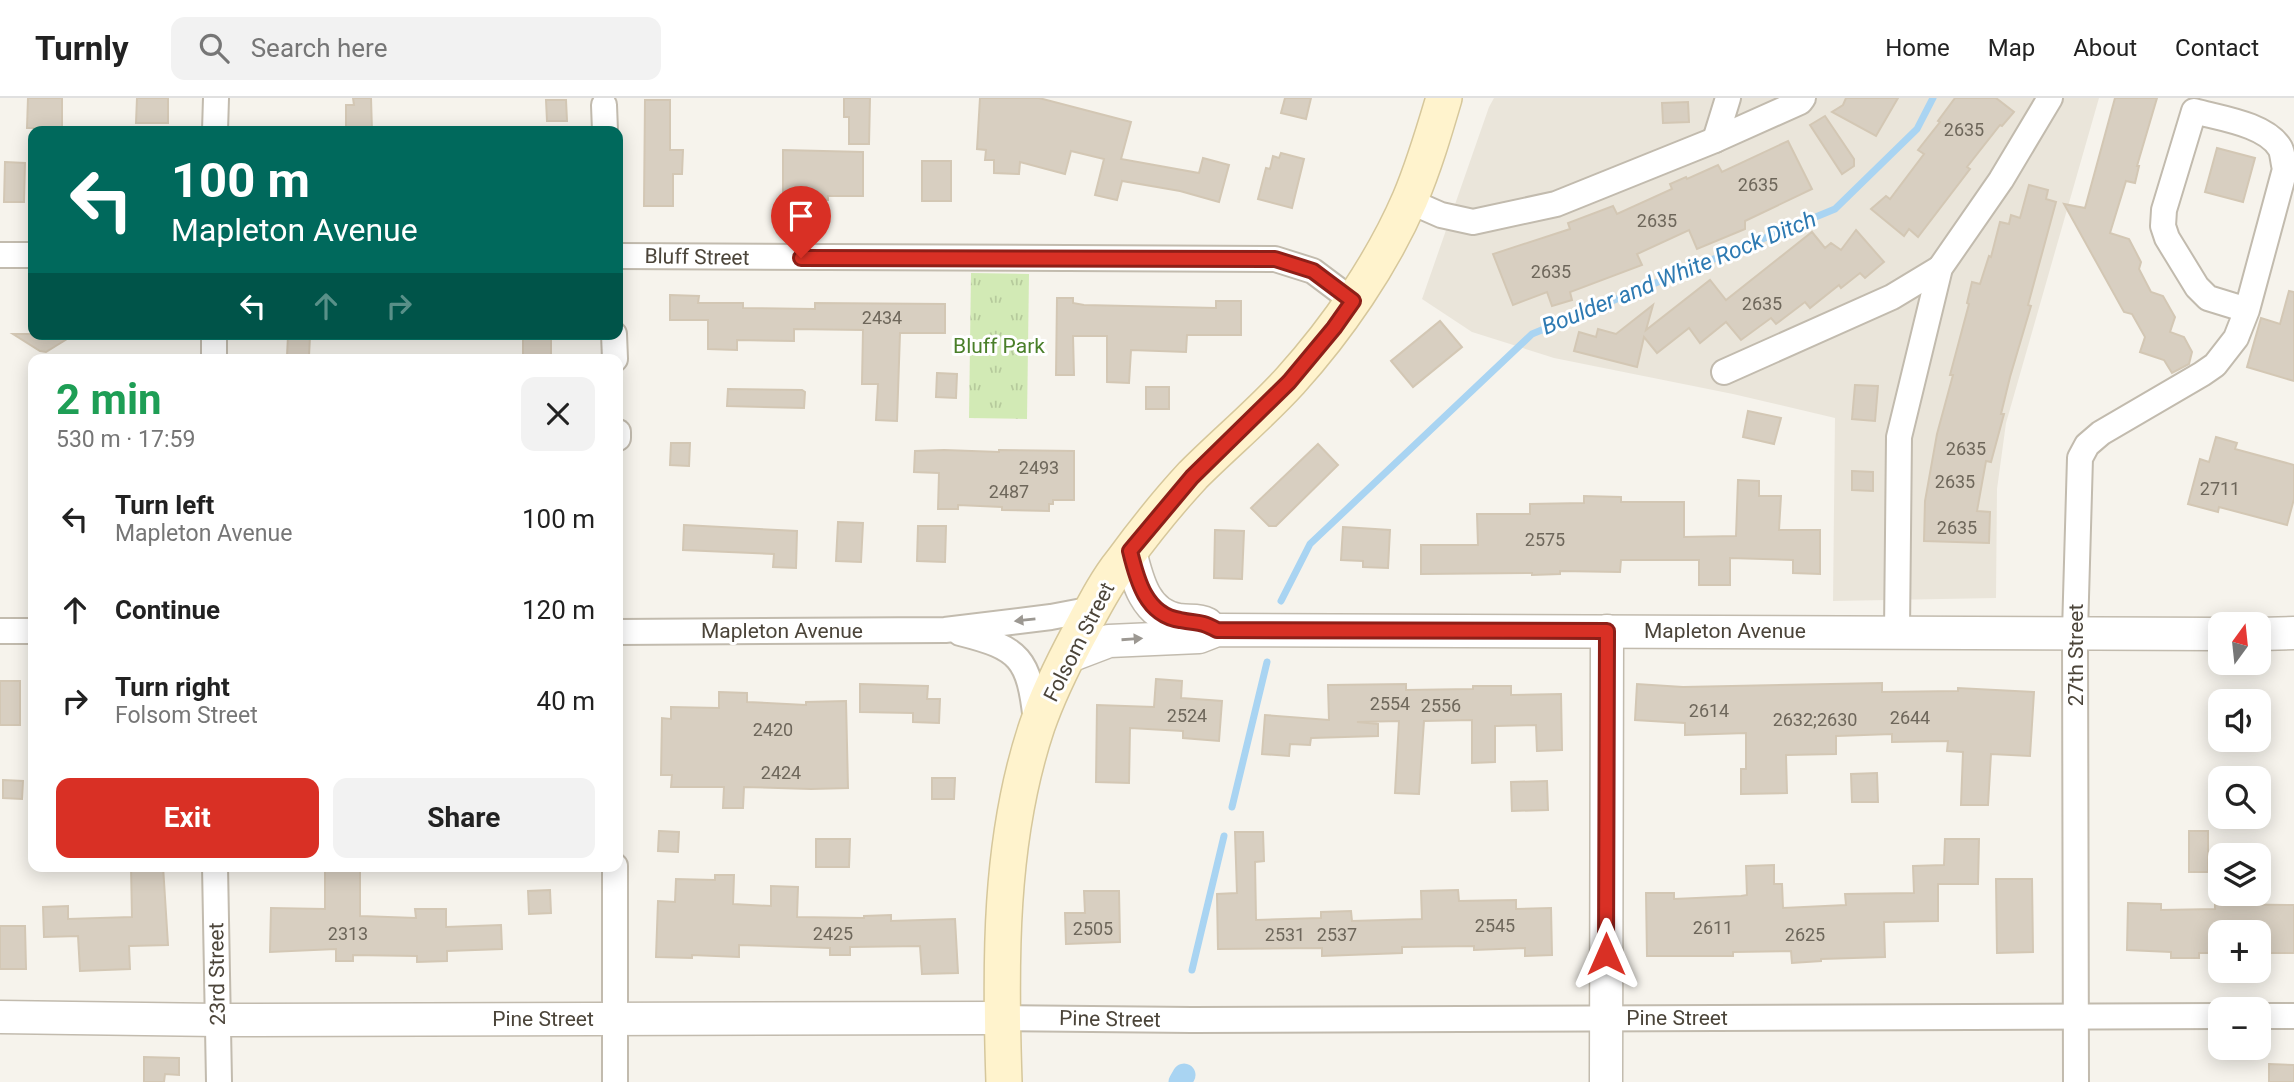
<!DOCTYPE html>
<meta charset="utf-8">
<style>
body{margin:0;font-family:Roboto,sans-serif;background:#f2f2f2;color:#222;height:100vh;display:flex;flex-direction:column;font-size:26px;white-space:nowrap}
*{box-sizing:border-box;margin:0}
p{font-size:23px;color:#767676}
.icon{flex:none;width:38px;height:38px;fill:none;stroke:currentColor;stroke-width:2;stroke-linecap:round;stroke-linejoin:round}
.map{position:relative;flex:1;overflow:hidden}
.side{position:absolute;left:28px;top:256px;width:595px;height:518px;display:flex;flex-direction:column;background:#fff;border-radius:14px;box-shadow:0 4px 18px #0003}
.side>*{flex:none}
.guide{position:absolute;left:28px;top:28px;width:595px;height:214px;border-radius:14px;box-shadow:0 4px 18px #0003;background:#00695c;color:#fff;overflow:hidden}
.needle{width:46px;rotate:15deg}
.tools{position:absolute;left:2208px;top:514px;display:grid;gap:14px}
.tools a{display:grid;place-items:center;width:63px;height:63px;border-radius:14px;background:#fff;box-shadow:0 4px 18px #0003;font-size:35px}
.pin{position:absolute;display:grid;place-items:center;width:60px;height:60px;color:#fff;margin:-72px -30px;border-radius:50% 50% 50% 0;rotate:-45deg;box-shadow:0 0 7px #0007}
.pin .icon{rotate:45deg}
.me{position:absolute;width:77px;margin:-38px;rotate:0deg;stroke-linejoin:round;filter:drop-shadow(0 0 5px #0008)}
.turn{display:flex;align-items:center;gap:24px;height:147px;padding:0 28px;font-size:32px}
.turn .icon{width:91px;height:91px;stroke-width:2.5}
.turn b{display:block;font-size:49px;line-height:60px}
.lanes{display:flex;align-items:center;height:66px;padding:0 28px;background:#0003;justify-content:center;gap:35px;direction:ltr}
.lanes .off{opacity:.35}
.round{display:grid;place-items:center;flex:none;width:74px;height:74px;border-radius:14px;background:#f2f2f2}
.summary{display:flex;align-items:center;justify-content:space-between;height:119px;padding:0 28px}
h1{font-size:42px;font-weight:700;line-height:52px;color:#1e9e55}
.action{display:flex;gap:14px;margin-top:auto;padding:14px 28px}
.action a{flex:1;height:80px;border-radius:14px;background:#d93025;color:#fff;font-size:28px;font-weight:700;line-height:80px;text-align:center}
.action a+a{background:#f2f2f2;color:#222}
ul{padding:0;list-style:none}
li{display:flex;align-items:center;gap:21px;height:91px;padding:0 28px}
li div{flex:1}
li b{display:block;font-size:26px}
li em{font-style:normal}
header{display:flex;align-items:center;gap:42px;box-sizing:border-box;height:98px;padding:0 35px;background:#fff;border-bottom:2px solid #e0e0e0}
header strong{font-size:33px}
nav{display:flex;gap:38px;margin-inline-start:auto;font-size:24px}
.search{width:490px;height:63px;background:#f2f2f2;display:flex;align-items:center;gap:18px;box-sizing:border-box;padding:0 24px;border-radius:14px;color:#767676;font-size:26px}
.map>svg:first-child{display:block}
</style>
<header>
<strong>Turnly</strong>
<div class="search"><svg class="icon" aria-label="search" viewBox="0 0 24 24"><circle cx="10" cy="10" r="6"/><path d="M15 15l6 6"/></svg>Search here</div>
<nav><a>Home</a><a>Map</a><a>About</a><a>Contact</a></nav>
</header>
<div class="map">
<svg width="2294" height="984" viewBox="0 0 2294 984">
<defs>
<pattern id="grass-tufts" width="24" height="20" patternUnits="userSpaceOnUse" patternTransform="scale(1.75)"><rect width="24" height="20" fill="#d2eab5"/><path d="M3 7l-1-3M5 7V3M7 7l1-3M15 17l-1-3M17 17v-4M19 17l1-3" fill="none" stroke="#b6ca9c"/></pattern>
</defs>
<rect width="100%" height="100%" fill="#f6f3ec"/>
<path fill="#eae5da" d="M1494,0H2099L2006,325L1997,391L1996,500L1833,503L1835,320L1733,296L1554,260L1472,234L1422,201L1489,9Z"/>
<path fill="url(#grass-tufts)" d="M971,175L1029,176L1027,321L969,320Z"/>
<g fill="none" stroke-linecap="round" stroke-linejoin="round">
<g stroke="#a9d4f2" stroke-width="7">
<path d="M1281,503L1310,446L1532,236L1835,111L1917,31L1933,0"/>
<path d="M1232,709L1267,564"/>
<path d="M1192,872L1224,738"/>
</g>
<path stroke="#a9d4f2" stroke-width="23" d="M1180,984L1184,977"/>
</g>
<g fill="#d8cfc1" stroke="#d3c7b4" stroke-width="2">
<path d="M28,0H62V33H42V30H27Z"/>
<path d="M137,0H168V25H136Z"/>
<path d="M353,0H371L372,33H346V7H354Z"/>
<path d="M844,0H870L869,46H849V19H844Z"/>
<path d="M980,0H1039L1131,24L1121,61L1199,75L1203,60L1229,67L1219,104L1180,93L1122,83L1117,102L1095,97L1104,61L1071,53L1065,76L1020,64L1019,76L994,75V62H985L986,52L977,51Z"/>
<path d="M1285,0H1311L1306,21L1281,15Z"/>
<path d="M1846,0H1898L1876,38L1832,14L1843,7Z"/>
<path d="M1955,0H1996L2014,14L2002,28L2000,27L1967,69L1970,71L1918,139L1909,131L1904,138L1871,111L1886,98L1890,101L1924,56L1918,52L1940,24L1938,23Z"/>
<path d="M2115,0H2157L2137,68H2139L2135,85L2126,83L2110,135L2129,141L2141,164L2139,171L2151,194L2163,198L2175,219L2170,234L2184,239L2192,254L2189,266L2172,275L2164,262L2140,254L2145,239L2132,216L2124,214L2064,106L2085,110Z"/>
<path d="M546,2H566L567,23H547Z"/>
<path d="M645,2H670V52H683L682,76H673V108H644Z"/>
<path d="M1688,4L1689,24L1663,25L1662,5Z"/>
<path d="M1825,18L1854,61V68L1842,76L1810,27Z"/>
<path d="M1788,43L1812,91L1745,123V131L1697,151L1689,132L1637,156L1642,167L1570,194L1572,202L1552,208L1547,194L1513,207L1493,156L1570,131L1568,125L1613,108L1617,116L1672,91L1670,86L1686,79L1687,81L1718,67L1722,74Z"/>
<path d="M2217,50L2255,60L2243,104L2205,94Z"/>
<path d="M783,52L863,54V98H828V102H796V97H783Z"/>
<path d="M1281,55L1304,61L1292,110L1258,101L1266,70L1270,71L1273,58L1279,60Z"/>
<rect x="922" y="63" width="29" height="40"/>
<path d="M5,64L25,65L24,104H4Z"/>
<path d="M2029,87L2048,92L2046,101L2056,104L2028,207L2031,208L2010,279L2001,316H2004L1991,364L1986,363L1977,413L1990,414L1989,445L1924,443L1925,403L1937,336L1953,277H1950L1969,206L1967,205L1972,184L1980,186L1989,158L1991,159L2000,124L2009,126L2011,117L2020,120Z"/>
<path d="M1856,132L1884,164L1865,180L1860,175L1841,190L1839,187L1810,210L1805,204L1776,226L1771,220L1741,242L1726,224L1700,245L1689,230L1657,255L1644,239L1637,269L1574,253L1579,234L1596,239L1598,231L1616,236L1653,207L1646,232L1710,182L1726,202L1812,134L1825,150L1831,145L1841,152Z"/>
<path d="M2289,193L2294,194V283L2247,269L2261,220L2280,226Z"/>
<path d="M670,197L699,198L698,205H743V210L815,211V205L945,206V235H900L897,323L876,322L878,286H862L863,232L794,231V243L737,242V252L708,251V222H670Z"/>
<path d="M1057,200H1073V205L1084,207L1216,210V203H1241V237H1187L1186,254L1131,252L1129,285L1107,284V238H1073L1074,277H1056Z"/>
<path d="M1440,223L1462,249L1413,289L1391,263Z"/>
<path d="M13,236H75L46,254L40,253Z"/>
<rect x="523" y="236" width="28" height="25"/>
<path d="M288,238H310L309,258H287Z"/>
<path d="M937,275L957,276L956,300L936,299Z"/>
<path d="M1855,287L1878,288L1875,323L1852,321Z"/>
<rect x="1146" y="289" width="23" height="22"/>
<path d="M728,291L802,292L805,294L804,310L727,308Z"/>
<path d="M1748,313L1781,320L1774,346L1743,339Z"/>
<path d="M2216,339L2237,345L2235,351L2294,367V401L2287,427L2219,409L2218,414L2188,406L2200,361L2209,364Z"/>
<path d="M671,345H690L689,368L670,367Z"/>
<path d="M1318,346L1338,367L1276,428H1269L1251,410Z"/>
<path d="M944,352L999,354V352L1074,353V402H1053V406H1049V413L1002,412V409L958,407V411H938L939,375L914,374L915,353Z"/>
<path d="M1852,373L1873,374V393L1852,392Z"/>
<path d="M1738,382L1759,383V398H1781L1779,432H1820V476L1793,475V462L1730,460V487H1699V462H1621L1620,474L1560,473V476L1532,477V475L1421,476V447H1478L1477,416H1530V406L1584,405V398L1621,399V404H1684V439L1736,438Z"/>
<path d="M838,424L863,425L861,464L836,463Z"/>
<path d="M684,427L797,433L796,470L773,469L774,456L683,452Z"/>
<path d="M918,428H946L945,464L917,463Z"/>
<path d="M1343,429L1390,432L1388,470L1363,469V463L1341,462Z"/>
<path d="M1215,432L1244,433L1242,481L1214,480Z"/>
<path d="M1156,581L1182,583L1181,600L1222,603L1219,643L1183,640V633L1130,630L1129,685L1096,684L1097,607L1154,609Z"/>
<rect x="0" y="583" width="20" height="44"/>
<path d="M1882,585V594L1958,593V590L2034,594L2030,658L1991,656L1988,707H1961L1963,654L1947,653L1948,643L1892,644V636L1836,638V656L1786,657L1787,695L1741,696V671H1746V635L1685,637V625L1635,622L1637,586L1683,589Z"/>
<path d="M860,586L928,588L927,601H940L939,625L913,624V615L860,614Z"/>
<path d="M1406,586V592L1473,591V588H1511V597L1561,596L1562,652L1537,653L1536,627L1495,628V664L1472,665V622L1424,623L1419,696L1395,695L1399,623L1357,624L1378,626V638L1311,640L1310,647L1290,646L1289,658L1262,656L1265,617L1329,622L1328,587Z"/>
<path d="M719,594L747,595V604L806,607V604L846,603L848,690L811,691L744,689L743,710H723L724,689H671L672,677H661L662,620L671,621V609L719,610Z"/>
<path d="M1877,675L1878,704H1852L1851,676Z"/>
<path d="M932,680H955L954,701H932Z"/>
<path d="M3,682L23,683L22,701L3,700Z"/>
<path d="M1547,683L1548,712L1512,713L1511,684Z"/>
<path d="M659,733L679,734L678,754L658,753Z"/>
<rect x="2189" y="733" width="19" height="41"/>
<path d="M1235,734H1263L1264,763L1255,764L1256,822L1321,820V814L1351,813L1352,823L1422,821L1421,793L1458,792L1459,803L1516,802V811L1551,810L1552,857L1525,858V850L1474,852V848L1402,849V855L1322,858V850L1218,851L1217,796L1237,795Z"/>
<path d="M816,741H850L849,769H816Z"/>
<path d="M1945,741H1979L1978,786H1938V823L1884,824L1885,859L1821,861V863L1792,865L1791,853L1733,854V858H1647L1646,795H1674V801L1741,798L1747,797L1746,768L1774,767V786H1782L1783,810L1846,807L1845,796L1914,795L1913,768L1944,767Z"/>
<path d="M131,768H163L168,847L129,848L130,871L80,873L78,838L44,839L43,809L68,808V821L132,819Z"/>
<path d="M325,768H360V818L416,820L415,811H446V829L501,827L502,851L447,853V863L417,864V858L353,857V863H336V851L270,854L271,810L325,811Z"/>
<path d="M715,777H734L733,806L771,808V788L798,789L797,819L864,820V818L891,817V823L955,821L958,875L922,876L920,848L850,849V857H830V850L739,847V859L692,857V860L656,859L658,803L675,804L676,781L715,782Z"/>
<path d="M1996,781H2032L2033,854L1997,855Z"/>
<path d="M550,792L551,815L529,816L528,793Z"/>
<path d="M1084,793H1119L1120,844L1066,846L1065,815H1085Z"/>
<path d="M2128,805L2161,806V812L2215,811V806L2294,807V855H2259V835H2221V855H2199V860H2171V854L2127,852Z"/>
<path d="M0,828H25L26,871H0Z"/>
<path d="M144,959L179,960V977L165,976L164,984H144Z"/>
<path d="M2269,966L2294,967V984H2269Z"/>
</g>
<g fill="none" stroke-linecap="round" stroke-linejoin="round">
<g stroke="#c2bbae" stroke-width="28">
<g id="minor">
<path d="M604,7L605,33"/>
<path d="M215,33L216,0"/>
<path d="M1715,42L1728,0"/>
<path d="M1409,103L1441,117L1473,124L1556,106L1715,42L1800,4L1803,0"/>
<path d="M0,157H33"/>
<path d="M618,158L1275,161L1313,173L1353,203"/>
<path d="M214,236V261"/>
<path d="M614,236L615,261"/>
<path d="M1724,274L1892,199L1940,170"/>
<path d="M618,334V340"/>
<path d="M0,533H33"/>
<path d="M1897,533L1899,339L1940,170L2001,82L2050,0"/>
<path d="M618,534L945,532L1051,519L1093,511"/>
<path d="M960,535C1020,550 1029,560 1036,623"/>
<path d="M215,768L219,984"/>
<path d="M2259,918H2294"/>
<path d="M1002,920L1192,922L2221,918"/>
<path d="M615,984V768"/>
<path d="M2076,984L2075,534L2080,360L2087,347L2101,335L2202,276L2215,267L2236,240L2247,212L2285,71C2283,65 2283,55 2280,50C2266,26 2219,20 2194,13L2164,112L2163,128L2167,140L2197,189L2208,200L2247,212"/>
</g>
</g>
<g stroke="#c2bbae" stroke-width="35">
<g id="tertiary">
<path d="M1130,453C1137,482 1145,517 1179,522C1189,524 1197,521 1207,526"/>
<path d="M2259,536L2294,535"/>
<path d="M1067,559L1109,543L1199,539L1217,532L2221,536"/>
<path d="M0,919L217,922L1002,920"/>
<path d="M1606,984L1607,533"/>
</g>
</g>
<g stroke="#d6c79b" stroke-width="38">
<path id="secondary" d="M1004,984C1000,866 999,741 1037,628C1048,596 1063,566 1079,536C1092,512 1105,485 1122,464C1144,434 1168,404 1193,377C1225,345 1260,316 1290,283C1337,231 1382,166 1410,101C1424,68 1434,34 1444,0"/>
</g>
<use href="#minor" stroke="#fff" stroke-width="24"/>
<use href="#tertiary" stroke="#fff" stroke-width="32"/>
<use href="#secondary" stroke="#fff3cd" stroke-width="35"/>
</g>
<defs><path id="oneway-solid" d="M-6-.8H1V-3.2L6.5 0L1 3.2V.8H-6Z" transform="scale(1.75)"/></defs>
<g fill="#9c9892">
<use href="#oneway-solid" transform="translate(1025 522) rotate(174)"/>
<use href="#oneway-solid" transform="translate(1132 541) rotate(-4)"/>
</g>
<g fill="none" stroke-linecap="round" stroke-linejoin="round">
<g stroke="#8d1f18" stroke-width="18">
<path id="route" d="M801,160L1275,161L1313,173L1353,203L1334,230L1289,284L1192,379L1130,453C1137,482 1146,517 1180,522C1199,526 1198,522 1217,532L1607,533L1606,856"/>
</g>
<use href="#route" stroke="#d93025" stroke-width="12"/>
</g>
<g text-anchor="middle" dominant-baseline="central" stroke-width="6" stroke-linejoin="round" paint-order="stroke">
<g font-size="18" fill="#6e675b">
<text x="1964" y="31">2635</text>
<text x="1758" y="86">2635</text>
<text x="1657" y="122">2635</text>
<text x="1551" y="173">2635</text>
<text x="1762" y="205">2635</text>
<text x="882" y="219">2434</text>
<text x="1966" y="350">2635</text>
<text x="1039" y="369">2493</text>
<text x="1955" y="383">2635</text>
<text x="2220" y="390">2711</text>
<text x="1009" y="393">2487</text>
<text x="1957" y="429">2635</text>
<text x="1545" y="441">2575</text>
<text x="1390" y="605">2554</text>
<text x="1441" y="607">2556</text>
<text x="1709" y="612">2614</text>
<text x="1187" y="617">2524</text>
<text x="1910" y="619">2644</text>
<text x="1815" y="621">2632;2630</text>
<text x="773" y="631">2420</text>
<text x="781" y="674">2424</text>
<text x="1495" y="827">2545</text>
<text x="1713" y="829">2611</text>
<text x="1093" y="830">2505</text>
<text x="348" y="835">2313</text>
<text x="833" y="835">2425</text>
<text x="1285" y="836">2531</text>
<text x="1337" y="836">2537</text>
<text x="1805" y="836">2625</text>
</g>
<g font-size="21" fill="#4b4439" stroke="#fff">
<text transform="translate(697 159) rotate(1)">Bluff Street</text>
<text x="782" y="533">Mapleton Avenue</text>
<text x="1725" y="533">Mapleton Avenue</text>
<text transform="translate(1079 544) rotate(-63)">Folsom Street</text>
<text transform="translate(2076 557) rotate(-90)">27th Street</text>
<text transform="translate(217 876) rotate(-91)">23rd Street</text>
<text x="1677" y="920">Pine Street</text>
<text x="543" y="921">Pine Street</text>
<text transform="translate(1110 921) rotate(1)">Pine Street</text>
</g>
<g font-size="21" fill="#4a7f2a" stroke="#fff">
<text x="999" y="248">Bluff Park</text>
</g>
<g font-size="23" font-style="italic" fill="#2e7ab2" stroke="#fff">
<text transform="translate(1679 175) rotate(-22)">Boulder and White Rock Ditch</text>
</g>
</g>
</svg>
<div class="tools">
<a><svg class="needle" viewBox="-14 -14 28 28"><path d="M0-13l5 13h-10z" fill="#e53935"/><path d="M0 13l5-13h-10z" fill="#767676"/></svg></a>
<a><svg class="icon" aria-label="sound" viewBox="0 0 24 24"><path d="M4 9h4l5-4v14l-5-4H4zM17 9q2 3 0 6"/></svg></a>
<a><svg class="icon" aria-label="search" viewBox="0 0 24 24"><circle cx="10" cy="10" r="6"/><path d="M15 15l6 6"/></svg></a>
<a><svg class="icon" aria-label="layers" viewBox="0 0 24 24"><path d="M12 4l9 5-9 5-9-5zM3 14l9 5 9-5"/></svg></a>
<a>+</a>
<a>−</a>
</div>
<div class="pin" style="left:801px;top:160px;background:#d93025"><svg class="icon" aria-label="arrive" viewBox="0 0 24 24"><path d="M6 21V4h12l-3 4 3 4H6"/></svg></div>
<svg class="me" style="left:1606px;top:856px" viewBox="-20 -20 40 40"><path d="M0-17L14 15 0 8-14 15z" fill="#d93025" stroke="#fff" stroke-width="4"/></svg>
<div class="guide">
<div class="turn"><svg class="icon" aria-label="left" viewBox="0 0 24 24"><path d="M17 20v-9H6M10 6l-5 5 5 5"/></svg><div><b>100 m</b>Mapleton Avenue</div></div>
<div class="lanes"><svg class="icon" aria-label="left" viewBox="0 0 24 24"><path d="M17 20v-9H6M10 6l-5 5 5 5"/></svg><svg class="icon off" aria-label="ahead" viewBox="0 0 24 24"><path d="M12 20V5M6 11l6-6 6 6"/></svg><svg class="icon off" aria-label="right" viewBox="0 0 24 24"><path d="M7 20v-9h11M14 6l5 5-5 5"/></svg></div>
</div>
<section class="side">
<div class="summary"><div><h1>2 min</h1><p>530 m · 17:59</p></div><a class="round"><svg class="icon" aria-label="close" viewBox="0 0 24 24"><path d="M6 6l12 12M18 6L6 18"/></svg></a></div>
<ul>
<li><svg class="icon" aria-label="left" viewBox="0 0 24 24"><path d="M17 20v-9H6M10 6l-5 5 5 5"/></svg><div><b>Turn left</b><p>Mapleton Avenue</p></div><em>100 m</em></li>
<li><svg class="icon" aria-label="ahead" viewBox="0 0 24 24"><path d="M12 20V5M6 11l6-6 6 6"/></svg><div><b>Continue</b></div><em>120 m</em></li>
<li><svg class="icon" aria-label="right" viewBox="0 0 24 24"><path d="M7 20v-9h11M14 6l5 5-5 5"/></svg><div><b>Turn right</b><p>Folsom Street</p></div><em>40 m</em></li>
</ul>
<div class="action"><a>Exit</a><a>Share</a></div>
</section>
</div>
